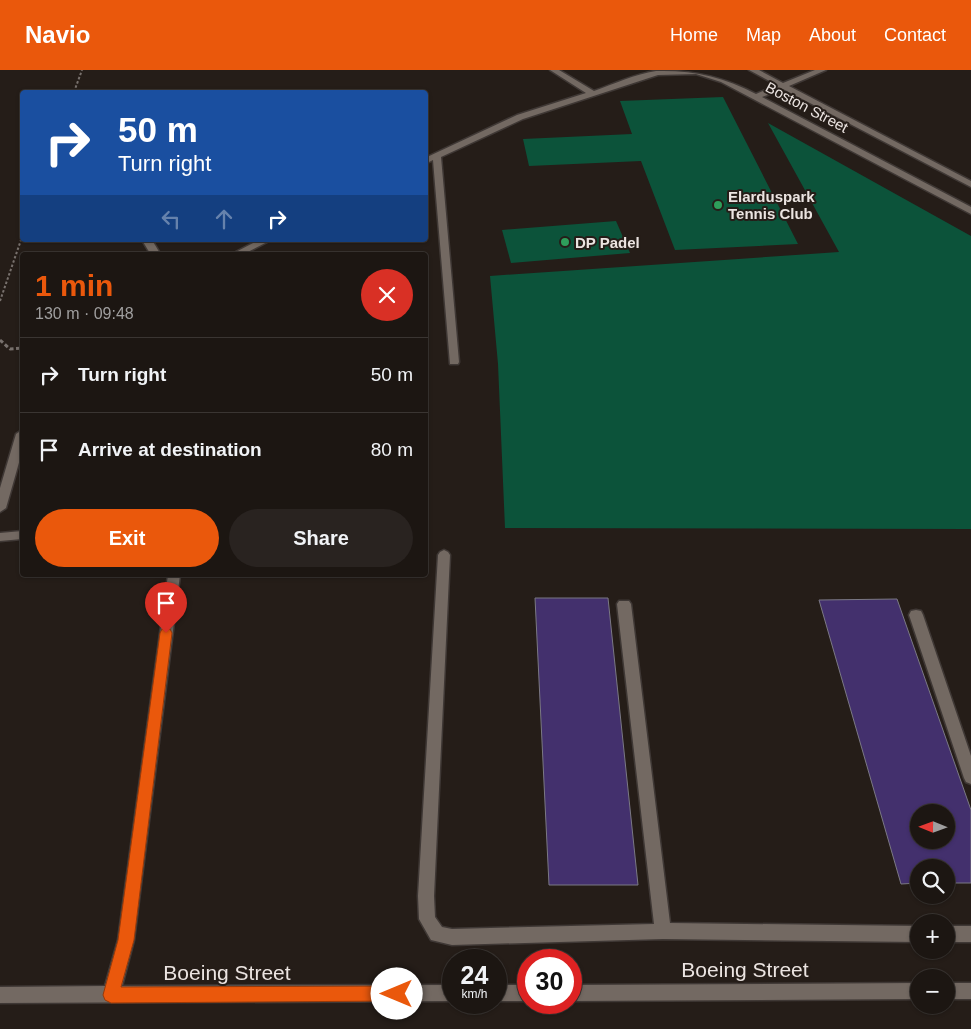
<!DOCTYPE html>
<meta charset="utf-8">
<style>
body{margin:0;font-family:Helvetica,sans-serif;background:#292320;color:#f1f3f6;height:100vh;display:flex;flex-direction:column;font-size:19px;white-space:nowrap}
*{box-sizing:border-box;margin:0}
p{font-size:16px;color:#a09f9f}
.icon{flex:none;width:28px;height:28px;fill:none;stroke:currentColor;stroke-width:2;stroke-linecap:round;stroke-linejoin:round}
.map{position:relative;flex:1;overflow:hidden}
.sheet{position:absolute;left:20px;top:182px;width:408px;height:325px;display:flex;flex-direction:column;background:#1c1612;border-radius:5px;box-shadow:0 1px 4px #0004,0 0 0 1px #3a3532}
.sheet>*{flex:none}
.hud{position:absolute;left:20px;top:20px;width:408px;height:152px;border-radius:5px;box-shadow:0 1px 4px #0004,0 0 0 1px #3a3532;background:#1a4fa0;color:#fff;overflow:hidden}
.needle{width:32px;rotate:271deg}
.tools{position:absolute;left:910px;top:734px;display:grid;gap:10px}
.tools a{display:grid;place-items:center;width:45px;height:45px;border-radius:50%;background:#1c1612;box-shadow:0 1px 4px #0004,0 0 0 1px #3a3532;font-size:25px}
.speed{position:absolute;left:442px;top:879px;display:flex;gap:10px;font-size:25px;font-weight:700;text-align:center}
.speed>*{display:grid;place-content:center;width:65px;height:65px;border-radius:50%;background:#1c1612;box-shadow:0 1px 4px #0004,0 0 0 1px #3a3532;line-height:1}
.speed small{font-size:12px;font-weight:400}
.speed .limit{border:8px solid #d22;background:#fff;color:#111}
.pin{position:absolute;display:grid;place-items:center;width:42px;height:42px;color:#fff;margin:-51px -21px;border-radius:50% 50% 50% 0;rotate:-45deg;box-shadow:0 0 5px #0007}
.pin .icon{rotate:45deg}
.me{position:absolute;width:55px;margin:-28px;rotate:270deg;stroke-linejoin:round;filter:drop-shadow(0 0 4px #0008)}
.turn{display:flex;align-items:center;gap:18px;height:105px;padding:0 15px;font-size:22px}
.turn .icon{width:65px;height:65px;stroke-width:2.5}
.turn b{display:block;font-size:35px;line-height:42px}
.lanes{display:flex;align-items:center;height:48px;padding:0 15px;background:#0003;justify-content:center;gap:25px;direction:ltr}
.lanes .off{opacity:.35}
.round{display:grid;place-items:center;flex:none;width:52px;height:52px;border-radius:26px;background:#292320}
.summary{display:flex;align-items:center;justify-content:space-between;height:85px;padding:0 15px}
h1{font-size:30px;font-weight:800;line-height:38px;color:#ea580c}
.cta{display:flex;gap:10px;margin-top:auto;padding:10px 15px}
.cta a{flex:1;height:58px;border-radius:30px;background:#ea580c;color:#fff;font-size:20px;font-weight:800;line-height:58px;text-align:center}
.cta a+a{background:#292320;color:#f1f3f6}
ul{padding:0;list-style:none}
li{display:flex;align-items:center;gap:15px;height:75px;padding:0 15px;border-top:1px solid #3a3532}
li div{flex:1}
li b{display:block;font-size:19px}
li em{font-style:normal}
header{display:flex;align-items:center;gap:30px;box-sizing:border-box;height:70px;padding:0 25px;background:#ea580c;color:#fff}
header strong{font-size:24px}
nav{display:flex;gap:28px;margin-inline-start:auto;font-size:18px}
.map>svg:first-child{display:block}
</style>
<header>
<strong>Navio</strong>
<nav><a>Home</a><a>Map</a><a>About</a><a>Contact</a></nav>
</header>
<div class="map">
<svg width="971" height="959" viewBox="0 0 971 959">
<rect width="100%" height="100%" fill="#251d18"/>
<g fill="#0c533a">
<path d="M723,27L798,174L675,180L641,91L529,96L523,69L632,64L620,31Z"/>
<path d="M768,53L971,166V459L505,458L498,294L490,206L839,182Z"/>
<path d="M616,151L630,183L511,193L502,160Z"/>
</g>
<g fill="#43306d" stroke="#7b7984" fill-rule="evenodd">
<path d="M535,528H608L638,815H549Z"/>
<path d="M897,529L971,740V813H946V798H919V813L901,814L819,530ZM919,742H946V770H919Z"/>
</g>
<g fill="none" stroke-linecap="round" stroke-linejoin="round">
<g stroke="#3f3835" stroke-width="3">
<g id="street">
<path d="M550,0H559L594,21C614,14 635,4 656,1C693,0 724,7 756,24L777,15L749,0H759L783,13L815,0H826L789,16L971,111V117L783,19L762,27L971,137V144L721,12L696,4L658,5L523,49L441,87L459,292L458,294H450L433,90L425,94V88L517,45L586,23Z"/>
<path d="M142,170H152L161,185H151Z"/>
<path d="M259,170H271L242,185H230Z"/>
<path d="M22,360V382L6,438L0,442V418L16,364Z"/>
<path d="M22,461V469L0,471V463Z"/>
<path d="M444,480L448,482L450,485L434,826L435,847L442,857L452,859L654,854L617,534L619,531H629L631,534L670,853L919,856V872L663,869L452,875L431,870L419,849L418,826L438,485L440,482Z"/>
<path d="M168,505H180L134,870L122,916L454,915V931L0,933V917L105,916L118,870Z"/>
<path d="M916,540L921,541L923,545L971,686V714L966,712L964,708L909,545L911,541Z"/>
<rect x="946" y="856" width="25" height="16"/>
<path d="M919,913V929L571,931V915Z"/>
<rect x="946" y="913" width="25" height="16"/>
<rect x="496" y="915" width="33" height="16"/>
</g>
</g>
<g stroke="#78716d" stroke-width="2" stroke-dasharray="2.5 2" stroke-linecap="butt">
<path d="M74,22L82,0"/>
<path d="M0,231L22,167"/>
</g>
<path stroke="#78716d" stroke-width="3" stroke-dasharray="4 2.5" stroke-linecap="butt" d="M0,270L10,279L22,278"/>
<use href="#street" fill="#736962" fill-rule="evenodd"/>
</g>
<path fill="#ea580c" stroke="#983908" d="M166,558L170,559L172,563L134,870L121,917L397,916L402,918L404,924L402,929L397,931L111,933L105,930L103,925L118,870L160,563L162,559Z"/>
<g fill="#2e9e5b" stroke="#251d18" stroke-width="2">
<circle cx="718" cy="135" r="5"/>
<circle cx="565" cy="172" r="5"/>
</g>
<g text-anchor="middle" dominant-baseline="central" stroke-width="4" stroke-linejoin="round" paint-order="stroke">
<g font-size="15" fill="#ebe4e1" stroke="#251d18">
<text transform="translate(807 37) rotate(28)">Boston Street</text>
</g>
<g font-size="15" font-weight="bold" fill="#ebe4e1" stroke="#251d18" text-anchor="start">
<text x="728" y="126">Elarduspark<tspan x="728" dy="17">Tennis Club</tspan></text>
<text x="575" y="172">DP Padel</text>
</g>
<g font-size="21" fill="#ebe4e1" stroke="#251d18">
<text x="745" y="899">Boeing Street</text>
<text x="227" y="902">Boeing Street</text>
</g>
</g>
</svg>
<div class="tools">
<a><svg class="needle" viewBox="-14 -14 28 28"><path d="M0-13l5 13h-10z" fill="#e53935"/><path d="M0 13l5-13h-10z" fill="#a09f9f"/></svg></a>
<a><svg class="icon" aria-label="search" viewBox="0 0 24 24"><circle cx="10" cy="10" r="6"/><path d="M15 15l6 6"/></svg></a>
<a>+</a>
<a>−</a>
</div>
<div class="speed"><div>24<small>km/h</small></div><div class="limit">30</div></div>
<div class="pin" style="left:166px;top:563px;background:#d93025"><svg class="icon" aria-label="arrive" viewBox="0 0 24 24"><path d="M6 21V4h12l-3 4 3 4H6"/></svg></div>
<svg class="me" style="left:397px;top:924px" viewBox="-20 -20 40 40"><circle r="19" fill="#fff"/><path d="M0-13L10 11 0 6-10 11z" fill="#ea580c"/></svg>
<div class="hud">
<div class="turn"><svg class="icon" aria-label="right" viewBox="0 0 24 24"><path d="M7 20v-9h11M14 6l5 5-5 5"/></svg><div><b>50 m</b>Turn right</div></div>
<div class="lanes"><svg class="icon off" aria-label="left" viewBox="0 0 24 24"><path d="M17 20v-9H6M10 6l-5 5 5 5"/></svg><svg class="icon off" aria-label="ahead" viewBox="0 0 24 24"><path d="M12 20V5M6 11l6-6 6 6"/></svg><svg class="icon" aria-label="right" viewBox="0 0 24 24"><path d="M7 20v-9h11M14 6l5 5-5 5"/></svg></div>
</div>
<section class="sheet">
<div class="summary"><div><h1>1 min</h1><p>130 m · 09:48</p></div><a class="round" style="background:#d93025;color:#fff"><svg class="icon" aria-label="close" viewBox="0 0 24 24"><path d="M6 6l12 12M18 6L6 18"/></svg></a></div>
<ul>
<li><svg class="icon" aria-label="right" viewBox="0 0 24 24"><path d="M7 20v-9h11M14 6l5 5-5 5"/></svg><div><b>Turn right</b></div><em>50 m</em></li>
<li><svg class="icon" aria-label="arrive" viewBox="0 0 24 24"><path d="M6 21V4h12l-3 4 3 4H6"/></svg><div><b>Arrive at destination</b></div><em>80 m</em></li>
</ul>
<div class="cta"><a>Exit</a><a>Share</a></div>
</section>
</div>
